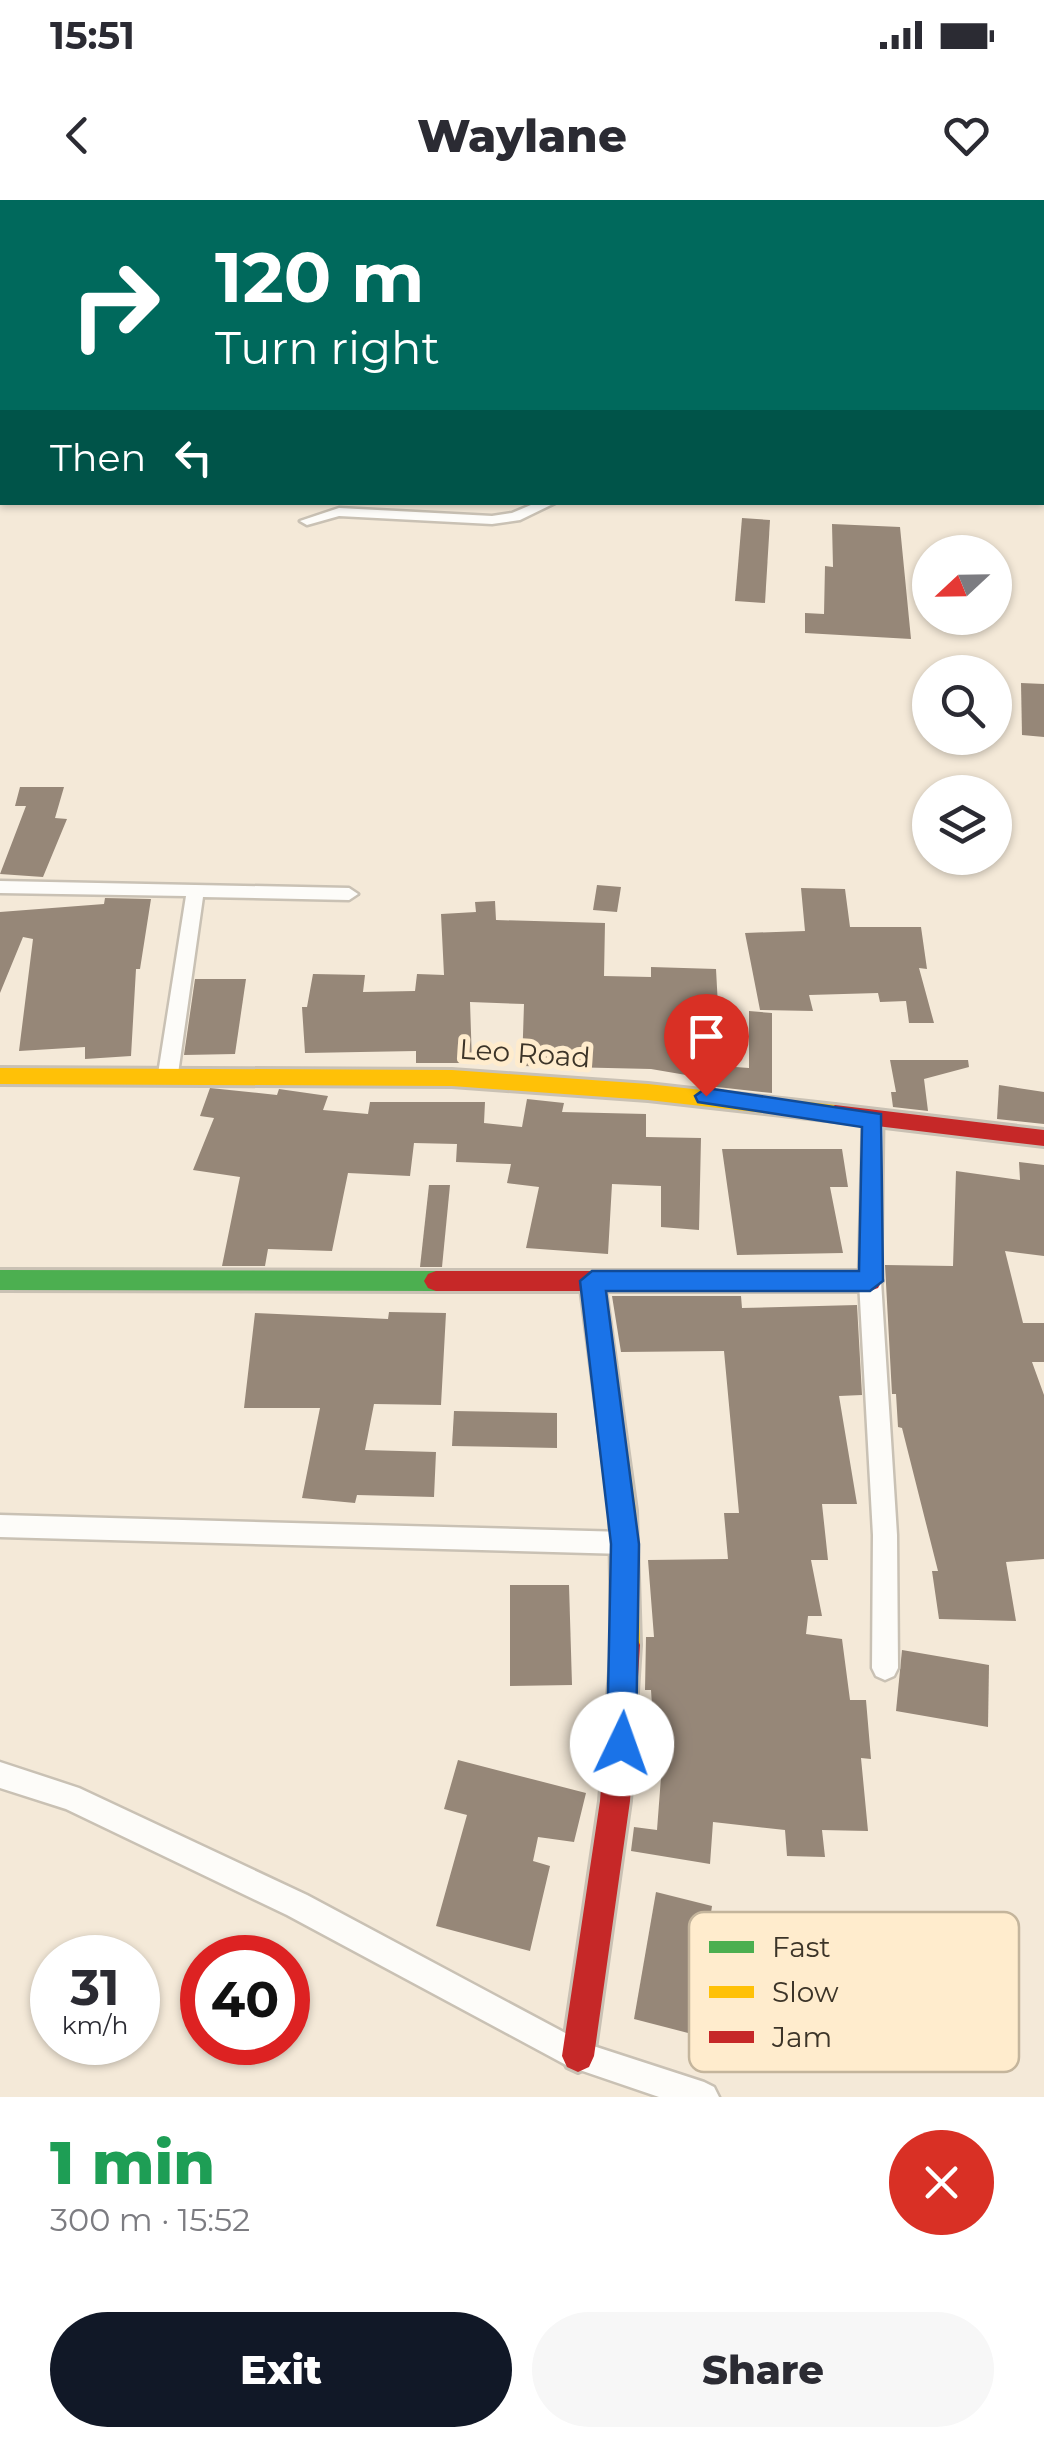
<!DOCTYPE html>
<meta charset="utf-8">
<style>
body{margin:0;font-family:Montserrat,sans-serif;background:#f7f7f7;color:#2b2b33;height:100vh;display:flex;flex-direction:column;font-size:38px;white-space:nowrap}
*{box-sizing:border-box;margin:0}
p{font-size:32px;color:#7c7c81}
.icon{flex:none;width:55px;height:55px;fill:none;stroke:currentColor;stroke-width:2;stroke-linecap:round;stroke-linejoin:round}
.map{position:relative;height:1897px;overflow:hidden}
.sheet{display:flex;flex-direction:column;background:#fff;flex:1}
.sheet>*{flex:none}
.hud{position:absolute;left:0px;top:0px;width:1045px;height:305px;box-shadow:0 2px 8px #0004;background:#00695c;color:#fff;overflow:hidden}
.needle{width:65px;rotate:248deg}
.buttons{position:absolute;left:912px;top:335px;display:grid;gap:20px}
.buttons a{display:grid;place-items:center;width:100px;height:100px;border-radius:50%;background:#fff;box-shadow:0 2px 8px #0004;font-size:50px}
.speed{position:absolute;left:30px;top:1735px;display:flex;gap:20px;font-size:50px;font-weight:700;text-align:center}
.speed>*{display:grid;place-content:center;width:130px;height:130px;border-radius:50%;background:#fff;box-shadow:0 2px 8px #0004;line-height:1}
.speed small{font-size:25px;font-weight:400}
.speed .limit{border:15px solid #d22;background:#fff;color:#111}
.pin{position:absolute;display:grid;place-items:center;width:85px;height:85px;color:#fff;margin:-102px -42px;border-radius:50% 50% 50% 0;rotate:-45deg;box-shadow:0 0 10px #0007}
.pin .icon{rotate:45deg}
.me{position:absolute;width:110px;margin:-55px;rotate:3deg;stroke-linejoin:round;filter:drop-shadow(0 0 8px #0008)}
.turn{display:flex;align-items:center;gap:35px;height:210px;padding:0 50px;font-size:45px}
.turn .icon{width:130px;height:130px;stroke-width:2.5}
.turn b{display:block;font-size:70px;line-height:85px}
.then{display:flex;align-items:center;height:95px;padding:0 50px;background:#0003;gap:20px;font-size:38px}
.round{display:grid;place-items:center;flex:none;width:105px;height:105px;border-radius:52px;background:#f7f7f7}
.headline{display:flex;align-items:center;justify-content:space-between;height:170px;padding:0 50px}
h1{font-size:60px;font-weight:800;line-height:75px;color:#1e9e55}
.action{display:flex;gap:20px;margin-top:auto;padding:20px 50px}
.action a{flex:1;height:115px;border-radius:60px;background:#111827;color:#fff;font-size:40px;font-weight:800;line-height:115px;text-align:center}
.action a+a{background:#f7f7f7;color:#2b2b33}
.status{display:flex;justify-content:space-between;align-items:center;height:70px;padding:0 50px;background:#fff;direction:ltr}
.status svg{height:28px;fill:currentColor}
header{display:flex;justify-content:space-between;align-items:center;height:130px;padding:0 50px;background:#fff;font-size:45px;font-weight:800}
.map>svg:first-child{display:block}
</style>
<div class="status"><b>15:51</b><svg viewBox="0 0 49 12"><path d="M0 12V9h3v3zM5 12V6h3v6zM10 12V3h3v9zM15 12V0h3v12zM26 1h20v11H26zM47 4h2v5h-2z"/></svg></div>
<header><svg class="icon" aria-label="back" viewBox="0 0 24 24"><path d="M15 5l-7 7 7 7"/></svg>Waylane<svg class="icon" aria-label="heart" viewBox="0 0 24 24"><path d="M12 20l-8-8c-3-5 5-10 8-4 3-6 11-1 8 4z"/></svg></header>
<div class="map">
<svg width="1044" height="1897" viewBox="0 0 1044 1897">
<rect width="100%" height="100%" fill="#f4e9d8"/>
<g fill="#968778">
<path d="M742,318L770,320L765,403L735,401Z"/>
<path d="M832,324L900,327L911,439L805,433V413L824,414L825,366L833,367Z"/>
<path d="M1021,483L1044,484V537L1022,535Z"/>
<path d="M20,587H64L55,618L67,619L43,677L0,674L26,606H15Z"/>
<path d="M597,685L621,687L617,712L593,710Z"/>
<path d="M801,688L845,689L850,727H921L927,769L919,768L934,823H909L906,801L880,802L878,793L809,795L813,811L760,810L745,733L805,731Z"/>
<path d="M105,698L151,699L140,769H136L131,856L85,859V847L19,851L33,739L23,737L0,793V712L104,704Z"/>
<path d="M495,701L496,720L605,723L604,776L651,777V767L716,769L719,825L695,824L692,876L651,869L522,866L524,804L470,802L472,863H416V851L305,853L302,807H307L313,774L365,775L363,792L415,791L417,774L444,775L441,714L476,712L475,702Z"/>
<path d="M195,779H246L235,854L184,855Z"/>
<path d="M749,811L772,813V893L708,886V865L749,868Z"/>
<path d="M890,860H968L969,867L924,879L928,911L893,907L891,892H896Z"/>
<path d="M999,885L1044,892V924L997,919Z"/>
<path d="M210,888L277,895L279,889L328,896L323,910L368,914L370,902H485L484,923L522,927L527,899L564,903L562,912L646,914V937L701,938L699,1030L661,1027V986L612,984L608,1054L526,1048L539,987L507,983L511,964L456,962L457,944L414,943L410,976L348,973L332,1051L268,1049L265,1066H222L240,977L193,970L214,918L200,916Z"/>
<path d="M722,949H842L848,987H830L843,1053L737,1055Z"/>
<path d="M1019,962L1044,965V1056L1005,1051L1023,1123H1044V1162H1032L1044,1195V1359L1006,1362L1016,1421L939,1419L932,1371H938L902,1228L898,1227L896,1194H892L885,1065L953,1066L956,971L1020,980Z"/>
<path d="M429,985H450L442,1067H420Z"/>
<path d="M612,1096H741L742,1108L857,1105L862,1195L839,1196L857,1304H822L828,1360H811L822,1416H808L806,1434L842,1439L850,1500H866L871,1559L861,1558L868,1631L822,1630L825,1657L787,1656L785,1630L713,1622L710,1664L631,1651L634,1627L657,1630L663,1551H655L651,1490H645L646,1437H654L648,1360L728,1359L724,1313H739L724,1151L621,1152Z"/>
<path d="M389,1112L446,1113L441,1205L374,1204L365,1250L436,1252L434,1297L357,1295L355,1303L302,1298L320,1208H244L255,1113L388,1119Z"/>
<path d="M454,1211L557,1213V1248L452,1246Z"/>
<path d="M510,1385H569L572,1485L510,1486Z"/>
<path d="M902,1450L989,1465L988,1527L896,1511Z"/>
<path d="M458,1560L586,1593L574,1642L538,1637L533,1661L550,1666L530,1751L436,1726L467,1615L444,1609Z"/>
<path d="M656,1692L712,1706L692,1834L634,1819Z"/>
</g>
<g fill="none" stroke-linecap="round" stroke-linejoin="round">
<g stroke="#c9c1b4" stroke-width="5">
<g id="street">
<rect x="1042" y="79" width="2" height="6"/>
<path d="M538,302H557L520,320L492,324L339,316L307,325L300,321L339,308L492,316L512,313Z"/>
<path d="M0,681L349,688L358,694L349,700L203,697L178,874L168,881L158,874L186,696L0,693Z"/>
<path d="M873,913L883,920L881,1081L897,1335L898,1468L894,1476L885,1480L876,1476L872,1468L873,1335L859,1081L863,920Z"/>
<path d="M0,1315L625,1332L633,1335L637,1343L633,1351L625,1354L0,1337Z"/>
<path d="M0,1562L79,1588L307,1695L584,1843L704,1882L714,1887L719,1897H659L568,1866L287,1715L66,1609L0,1588Z"/>
</g>
</g>
<g stroke="#c9c1b4" stroke-width="6">
<path id="fast" d="M0,1070L436,1071L444,1074L448,1081L444,1088L436,1091L0,1090Z"/>
</g>
<g stroke="#c9c1b4" stroke-width="6">
<g id="slow">
<path d="M0,868L452,870L648,884L835,905L846,913L835,921L648,900L452,886L0,884Z"/>
<path d="M592,1071L600,1074L604,1081L636,1311L640,1445L636,1454L626,1458L616,1454L612,1445L610,1311L580,1081L584,1074Z"/>
</g>
</g>
<g stroke="#c9c1b4" stroke-width="6">
<g id="jam">
<path d="M835,905L1044,930V946L835,921L824,913Z"/>
<path d="M436,1071H870L878,1074L882,1081L878,1088L870,1091H436L428,1088L424,1081L428,1074Z"/>
<path d="M626,1432L636,1436L640,1445L630,1601L594,1856L589,1867L578,1872L567,1867L562,1856L600,1601L612,1445L616,1436Z"/>
</g>
</g>
<use href="#street" fill="#fdfcf9" fill-rule="evenodd"/>
<use href="#fast" fill="#4caf50" fill-rule="evenodd"/>
<use href="#slow" fill="#ffc107" fill-rule="evenodd"/>
<use href="#jam" fill="#c62828" fill-rule="evenodd"/>
</g>
<path fill="#1a73e8" stroke="#114b97" stroke-width="2.5" d="M706,888L881,914L883,1081L870,1091H606L639,1344L636,1544L632,1554L622,1558L611,1554L607,1544L611,1344L580,1081L592,1071H859L862,927L698,902L695,896Z"/>
<g text-anchor="middle" dominant-baseline="central" stroke-width="10" stroke-linejoin="round" paint-order="stroke">
<g font-size="28" fill="#3c3428" stroke="#ffeccd">
<text transform="translate(525 853) rotate(4)">Leo Road</text>
</g>
</g>
<rect x="689" y="1712" width="330" height="160" rx="15" fill="#ffeccd" stroke="#c4b59c" stroke-width="2.5"/>
<rect x="709" y="1741" width="45" height="12" fill="#4caf50"/>
<rect x="709" y="1786" width="45" height="12" fill="#ffc107"/>
<rect x="709" y="1831" width="45" height="12" fill="#c62828"/>
<g font-size="28" fill="#3c3428">
<text x="772" y="1757">Fast</text>
<text x="772" y="1802">Slow</text>
<text x="772" y="1847">Jam</text>
</g>
</svg>
<div class="buttons">
<a><svg class="needle" viewBox="-14 -14 28 28"><path d="M0-13l5 13h-10z" fill="#e53935"/><path d="M0 13l5-13h-10z" fill="#7c7c81"/></svg></a>
<a><svg class="icon" aria-label="search" viewBox="0 0 24 24"><circle cx="10" cy="10" r="6"/><path d="M15 15l6 6"/></svg></a>
<a><svg class="icon" aria-label="layers" viewBox="0 0 24 24"><path d="M12 4l9 5-9 5-9-5zM3 14l9 5 9-5"/></svg></a>
</div>
<div class="speed"><div>31<small>km/h</small></div><div class="limit">40</div></div>
<div class="pin" style="left:706px;top:896px;background:#d93025"><svg class="icon" aria-label="arrive" viewBox="0 0 24 24"><path d="M6 21V4h12l-3 4 3 4H6"/></svg></div>
<svg class="me" style="left:622px;top:1544px" viewBox="-20 -20 40 40"><circle r="19" fill="#fff"/><path d="M0-13L10 11 0 6-10 11z" fill="#1a73e8"/></svg>
<div class="hud">
<div class="turn"><svg class="icon" aria-label="right" viewBox="0 0 24 24"><path d="M7 20v-9h11M14 6l5 5-5 5"/></svg><div><b>120 m</b>Turn right</div></div>
<div class="then">Then<svg class="icon" aria-label="left" viewBox="0 0 24 24"><path d="M17 20v-9H6M10 6l-5 5 5 5"/></svg></div>
</div>
</div>
<section class="sheet">
<div class="headline"><div><h1>1 min</h1><p>300 m · 15:52</p></div><a class="round" style="background:#d93025;color:#fff"><svg class="icon" aria-label="close" viewBox="0 0 24 24"><path d="M6 6l12 12M18 6L6 18"/></svg></a></div>
<div class="action"><a>Exit</a><a>Share</a></div>
</section>
